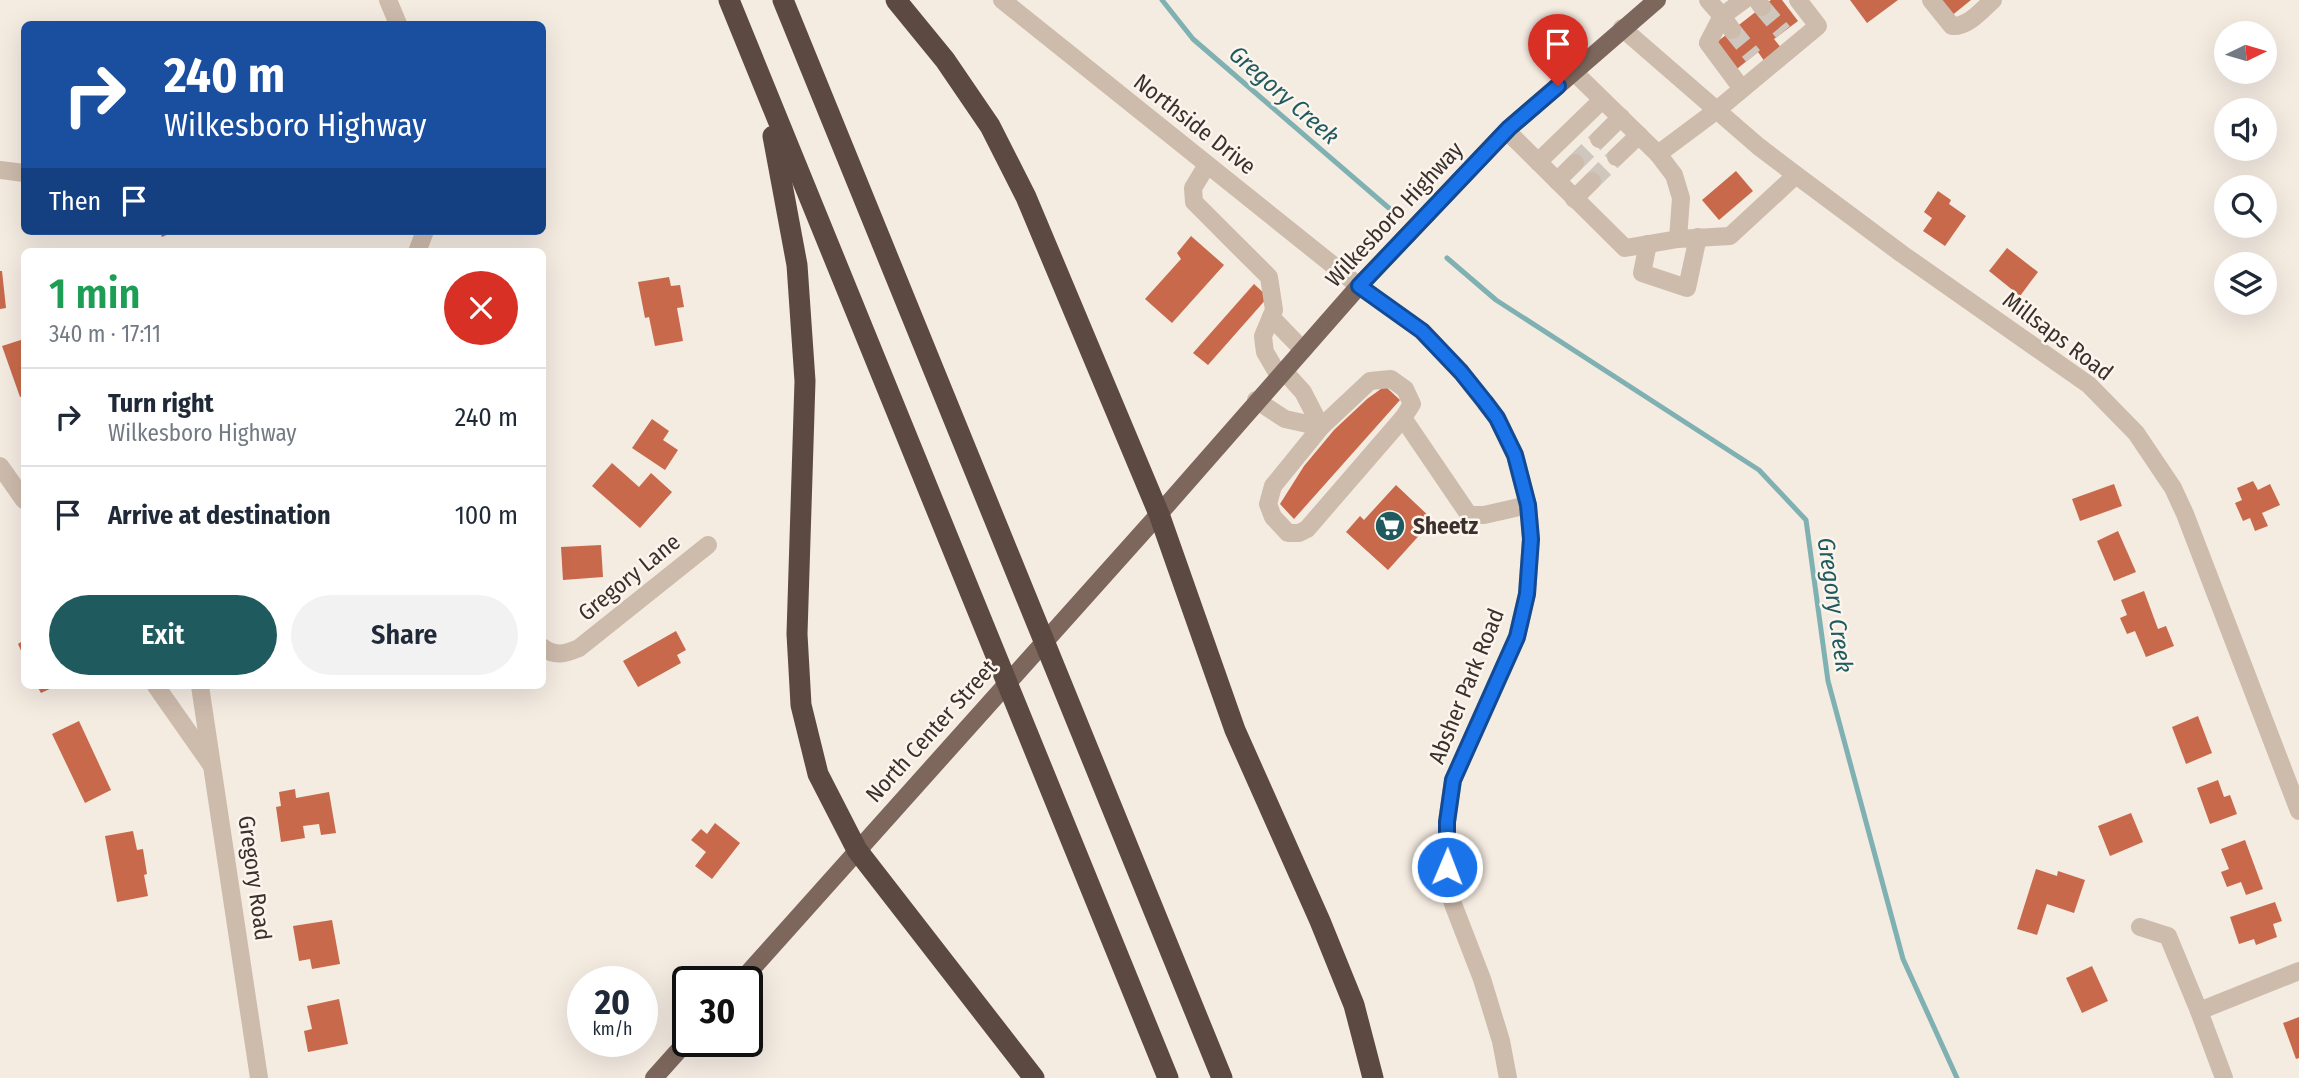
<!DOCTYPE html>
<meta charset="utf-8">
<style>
body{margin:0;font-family:"Fira Sans Condensed",sans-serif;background:#f2f2f3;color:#1f2937;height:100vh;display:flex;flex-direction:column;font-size:26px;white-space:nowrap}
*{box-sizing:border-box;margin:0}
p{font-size:23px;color:#747a83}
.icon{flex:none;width:38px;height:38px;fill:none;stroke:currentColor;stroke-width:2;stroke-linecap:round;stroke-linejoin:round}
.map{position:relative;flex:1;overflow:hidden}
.drawer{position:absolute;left:21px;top:248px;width:525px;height:441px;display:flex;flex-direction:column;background:#fff;border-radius:10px;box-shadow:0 7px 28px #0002}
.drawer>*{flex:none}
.banner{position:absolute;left:21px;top:21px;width:525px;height:214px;border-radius:10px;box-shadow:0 7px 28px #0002;background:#1a4fa0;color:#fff;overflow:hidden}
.needle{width:46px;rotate:85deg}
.fabs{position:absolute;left:2214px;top:21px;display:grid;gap:14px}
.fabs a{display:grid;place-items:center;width:63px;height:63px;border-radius:50%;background:#fff;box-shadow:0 7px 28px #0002;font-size:35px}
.speed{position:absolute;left:567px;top:966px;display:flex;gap:14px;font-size:35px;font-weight:700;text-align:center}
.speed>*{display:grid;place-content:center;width:91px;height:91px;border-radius:50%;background:#fff;box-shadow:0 7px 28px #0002;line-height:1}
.speed small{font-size:18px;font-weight:400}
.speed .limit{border:4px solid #111;border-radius:10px;background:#fff;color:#111}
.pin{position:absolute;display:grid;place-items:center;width:60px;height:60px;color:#fff;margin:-72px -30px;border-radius:50% 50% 50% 0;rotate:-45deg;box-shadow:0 0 7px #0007}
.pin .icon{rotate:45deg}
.me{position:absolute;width:77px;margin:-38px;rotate:1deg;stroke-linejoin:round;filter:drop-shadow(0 0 5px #0008)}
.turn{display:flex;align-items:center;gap:24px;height:147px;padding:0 28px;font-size:32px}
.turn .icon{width:91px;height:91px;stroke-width:2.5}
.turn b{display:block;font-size:49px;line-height:60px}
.then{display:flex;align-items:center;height:66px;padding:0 28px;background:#0003;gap:14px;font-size:26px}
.round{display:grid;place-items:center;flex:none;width:74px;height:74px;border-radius:37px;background:#f2f2f3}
.headline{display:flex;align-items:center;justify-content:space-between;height:119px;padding:0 28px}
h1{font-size:42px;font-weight:600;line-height:52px;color:#1e9e55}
.primary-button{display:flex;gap:14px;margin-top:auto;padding:14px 28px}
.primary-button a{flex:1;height:80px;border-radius:42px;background:#1f5a5e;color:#fff;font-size:28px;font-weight:600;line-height:80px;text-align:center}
.primary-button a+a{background:#f2f2f3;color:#1f2937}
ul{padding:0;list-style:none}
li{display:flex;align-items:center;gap:21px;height:98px;padding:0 28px;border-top:2px solid #e0e1e3}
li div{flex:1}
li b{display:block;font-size:26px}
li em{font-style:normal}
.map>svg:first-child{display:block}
</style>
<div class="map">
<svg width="2299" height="1078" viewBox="0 0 2299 1078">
<rect width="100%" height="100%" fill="#f4ebe1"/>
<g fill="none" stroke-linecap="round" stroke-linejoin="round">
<g stroke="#7fb0b2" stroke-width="5">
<path d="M1162,0L1193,39L1390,209"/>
<path d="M1447,258L1496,300L1759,470L1806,520L1828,681L1903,959L1957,1078"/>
</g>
</g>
<g fill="#c8694b">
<path d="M1771,0H1782L1798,21L1774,39L1782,49L1765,62L1758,52L1733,72L1713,45Z"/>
<path d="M1850,0H1898L1867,23Z"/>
<path d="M1936,0H1971L1950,17Z"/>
<path d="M1736,171L1753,191L1719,220L1702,200Z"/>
<path d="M1938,191L1951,200L1949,204L1966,216L1945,246L1923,231L1932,218L1924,212Z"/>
<path d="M159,231H176L162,237Z"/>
<path d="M1191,236L1224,265L1172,323L1145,299L1181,259L1177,253Z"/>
<path d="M2007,248L2038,272L2020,296L1989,271Z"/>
<path d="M0,271H2L6,308L0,309Z"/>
<path d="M669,277L671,286L680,285L684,307L677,308L683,341L655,346L649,317L645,318L638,282Z"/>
<path d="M1254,284L1268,297L1208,365L1193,353Z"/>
<path d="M24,339V396L20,397L2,346Z"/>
<path d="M1385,386L1400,400L1294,519L1280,504L1304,466L1334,430L1367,399Z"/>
<path d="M652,419L669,431L663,440L678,450L665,470L632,448Z"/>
<path d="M612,463L639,487L651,473L672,492L640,528L592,486Z"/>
<path d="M2253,481L2258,490L2270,484L2280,505L2262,513L2268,526L2255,531L2250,518L2243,521L2235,503L2242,500L2237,488Z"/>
<path d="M2114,484L2122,506L2080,521L2072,499Z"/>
<path d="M1396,485L1433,520L1388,570L1346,532L1360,516L1364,520Z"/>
<path d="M2118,531L2136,572L2114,581L2097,541Z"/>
<path d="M601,545L603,577L563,580L561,547Z"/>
<path d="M2144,591L2158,629L2166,626L2174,646L2146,657L2135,631L2127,634L2120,618L2127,615L2121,600Z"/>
<path d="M676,631L686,650L677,655L681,663L638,687L623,661Z"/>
<path d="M24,640V657L18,644Z"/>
<path d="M37,686H56L41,693Z"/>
<path d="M2198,716L2212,753L2186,764L2172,727Z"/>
<path d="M79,721L111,790L85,803L52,734Z"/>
<path d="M2218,780L2224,797L2230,795L2237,814L2210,824L2197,788Z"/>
<path d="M295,789L296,798L329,792L336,833L321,835L319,824L303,826L305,838L281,842L276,807L281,806L279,792Z"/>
<path d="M2131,813L2143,842L2110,856L2098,826Z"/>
<path d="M715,823L740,843L712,879L695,866L706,852L691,840L701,829L707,834Z"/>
<path d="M133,831L137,850L143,849L147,874L144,875L148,896L117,902L105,836Z"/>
<path d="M2245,840L2263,889L2246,895L2241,882L2227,887L2221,872L2229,869L2221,849Z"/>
<path d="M2036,869L2057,876L2058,871L2085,880L2074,913L2047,904L2037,935L2017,929Z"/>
<path d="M2275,902L2282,921L2273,924L2277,937L2256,945L2254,939L2239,944L2230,917Z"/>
<path d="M332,920L340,964L312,969L310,959L299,961L293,926Z"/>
<path d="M2092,966L2108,1001L2082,1013L2066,978Z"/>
<path d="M339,999L348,1044L308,1052L304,1031L312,1029L307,1006Z"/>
<path d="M2299,1017V1058L2296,1059L2283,1023Z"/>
</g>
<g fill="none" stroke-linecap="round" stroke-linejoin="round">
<g stroke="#cfc6bd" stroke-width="18" stroke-dasharray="18 9" stroke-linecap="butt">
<path d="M1762,7L1783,32"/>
<path d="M1732,30L1753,56"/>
<path d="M1575,163L1599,139"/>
<path d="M1592,181L1616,157"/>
</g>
<g stroke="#cdbbac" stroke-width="18">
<path d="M388,0L398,24"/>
<path d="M1002,0L1359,286L1422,331L1461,372L1497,418L1515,455L1528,505L1531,539L1527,594L1517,637L1453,780L1447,822V867L1453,904L1482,979L1501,1041L1508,1078"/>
<path d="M1708,0L1722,16L1744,0"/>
<path d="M1757,0L1762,7"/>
<path d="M1931,0L1952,26C1968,27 1982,10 1993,0"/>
<path d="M1622,28L1758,146L1796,175L1902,254L2089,385L2136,433L2173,488L2185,514L2299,811"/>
<path d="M1732,30L1722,16L1708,43L1742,89"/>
<path d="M1507,131L1625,248L1678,239L1681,198L1674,175L1658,154L1573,71"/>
<path d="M1599,139L1621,117"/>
<path d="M1658,154L1717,110L1818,26L1798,0"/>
<path d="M1616,157L1639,135"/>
<path d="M1538,162L1602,100"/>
<path d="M1207,165L1193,188L1194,202L1269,277L1274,310L1263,336L1264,345L1265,352L1279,376"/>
<path d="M0,170L24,173"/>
<path d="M1557,181L1575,163"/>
<path d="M1574,199L1592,181"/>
<path d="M1678,239L1730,236L1796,175"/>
<path d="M1648,244L1642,273L1687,288L1698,237"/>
<path d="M417,252L425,231"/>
<path d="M1271,317L1303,350"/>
<path d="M1391,379L1405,389L1412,404L1403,418L1307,529L1299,533H1288L1273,517L1268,504L1273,486L1321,427L1370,381Z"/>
<path d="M1256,400L1285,419L1321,427L1303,392L1284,371"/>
<path d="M1403,418L1469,515H1484L1528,505"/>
<path d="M0,466L24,500"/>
<path d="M542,647C555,657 565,654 579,648L708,545"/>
<path d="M156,686L210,763"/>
<path d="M200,686L259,1078"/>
<path d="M2140,927L2168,936L2199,1011L2224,1078"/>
<path d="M2199,1011L2299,971"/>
</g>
<g stroke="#7d675c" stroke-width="18">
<path d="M740,982L1159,514L1359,286L1509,128L1657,0"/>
<path d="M654,1078L688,1040"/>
</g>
<g stroke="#5c4a42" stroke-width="21">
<path d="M729,0L1168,1078"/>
<path d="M783,0L1222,1078"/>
<path d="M896,0L945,60L990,126L1026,197L1159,514L1235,730L1320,921L1354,1005L1373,1078"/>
<path d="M773,136L797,265L805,381L797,634L801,705L818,774L857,850L1034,1078"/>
</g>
</g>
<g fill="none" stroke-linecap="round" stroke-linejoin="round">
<g stroke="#114b97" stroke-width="18">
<path id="route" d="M1447,867V822L1453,780L1517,637L1527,594L1531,539L1528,505L1515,455L1497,418L1485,402L1461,372L1422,331L1359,286L1509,128L1558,86"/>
</g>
<use href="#route" stroke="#1a73e8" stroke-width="12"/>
</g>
<defs>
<g id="supermarket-disc" transform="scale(1.575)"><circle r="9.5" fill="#1f5a5e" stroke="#fbf5ee"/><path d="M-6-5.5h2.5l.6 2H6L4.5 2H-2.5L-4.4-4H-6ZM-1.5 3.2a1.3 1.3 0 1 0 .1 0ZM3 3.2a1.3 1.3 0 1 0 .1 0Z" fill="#fff"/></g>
</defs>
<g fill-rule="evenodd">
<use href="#supermarket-disc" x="1390" y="526"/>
</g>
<g text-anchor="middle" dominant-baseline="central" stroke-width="5" stroke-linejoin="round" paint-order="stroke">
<g font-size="23" fill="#3b302b" stroke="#fbf5ee">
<text transform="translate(1195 124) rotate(38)">Northside Drive</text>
<text transform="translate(1394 214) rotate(-47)">Wilkesboro Highway</text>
<text transform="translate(2058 336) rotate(37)">Millsaps Road</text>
<text transform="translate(629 577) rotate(-39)">Gregory Lane</text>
<text transform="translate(1466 686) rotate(-68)">Absher Park Road</text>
<text transform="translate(931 731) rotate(-48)">North Center Street</text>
<text transform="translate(255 878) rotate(82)">Gregory Road</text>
</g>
<g font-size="23" font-weight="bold" fill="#3b302b" stroke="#fbf5ee" text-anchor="start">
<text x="1413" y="526">Sheetz</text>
</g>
<g font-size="24" font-style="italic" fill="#1f5a5e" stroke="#fbf5ee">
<text transform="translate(1284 95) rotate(41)">Gregory Creek</text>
<text transform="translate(1835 605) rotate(82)">Gregory Creek</text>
</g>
</g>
</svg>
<div class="fabs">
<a><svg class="needle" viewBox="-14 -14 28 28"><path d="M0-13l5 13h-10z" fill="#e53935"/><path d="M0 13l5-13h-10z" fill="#747a83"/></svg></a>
<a><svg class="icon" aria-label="sound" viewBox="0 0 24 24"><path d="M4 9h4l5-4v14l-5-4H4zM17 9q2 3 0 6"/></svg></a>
<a><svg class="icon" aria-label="search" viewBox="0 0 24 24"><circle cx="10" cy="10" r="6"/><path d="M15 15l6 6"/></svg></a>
<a><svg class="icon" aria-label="layers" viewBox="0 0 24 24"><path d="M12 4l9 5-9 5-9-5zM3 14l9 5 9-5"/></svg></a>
</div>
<div class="speed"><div>20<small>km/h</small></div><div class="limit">30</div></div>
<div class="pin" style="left:1558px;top:86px;background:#d93025"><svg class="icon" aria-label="arrive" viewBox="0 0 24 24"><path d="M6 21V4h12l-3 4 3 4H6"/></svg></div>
<svg class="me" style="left:1447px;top:867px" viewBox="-20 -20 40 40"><circle r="17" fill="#1a73e8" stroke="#fff" stroke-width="3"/><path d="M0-11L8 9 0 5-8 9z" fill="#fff"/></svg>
<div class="banner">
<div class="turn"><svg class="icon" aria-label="right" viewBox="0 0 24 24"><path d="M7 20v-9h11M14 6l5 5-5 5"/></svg><div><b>240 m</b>Wilkesboro Highway</div></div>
<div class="then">Then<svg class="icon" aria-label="arrive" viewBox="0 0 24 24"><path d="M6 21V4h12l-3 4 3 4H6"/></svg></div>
</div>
<section class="drawer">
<div class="headline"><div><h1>1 min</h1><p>340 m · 17:11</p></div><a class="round" style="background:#d93025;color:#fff"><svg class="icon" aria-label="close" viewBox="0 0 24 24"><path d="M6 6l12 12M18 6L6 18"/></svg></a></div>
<ul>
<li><svg class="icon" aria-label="right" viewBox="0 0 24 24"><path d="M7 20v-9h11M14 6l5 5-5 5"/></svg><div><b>Turn right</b><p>Wilkesboro Highway</p></div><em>240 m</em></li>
<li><svg class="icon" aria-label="arrive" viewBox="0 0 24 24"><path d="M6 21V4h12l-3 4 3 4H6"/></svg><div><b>Arrive at destination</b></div><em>100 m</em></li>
</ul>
<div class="primary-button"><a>Exit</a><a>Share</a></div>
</section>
</div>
